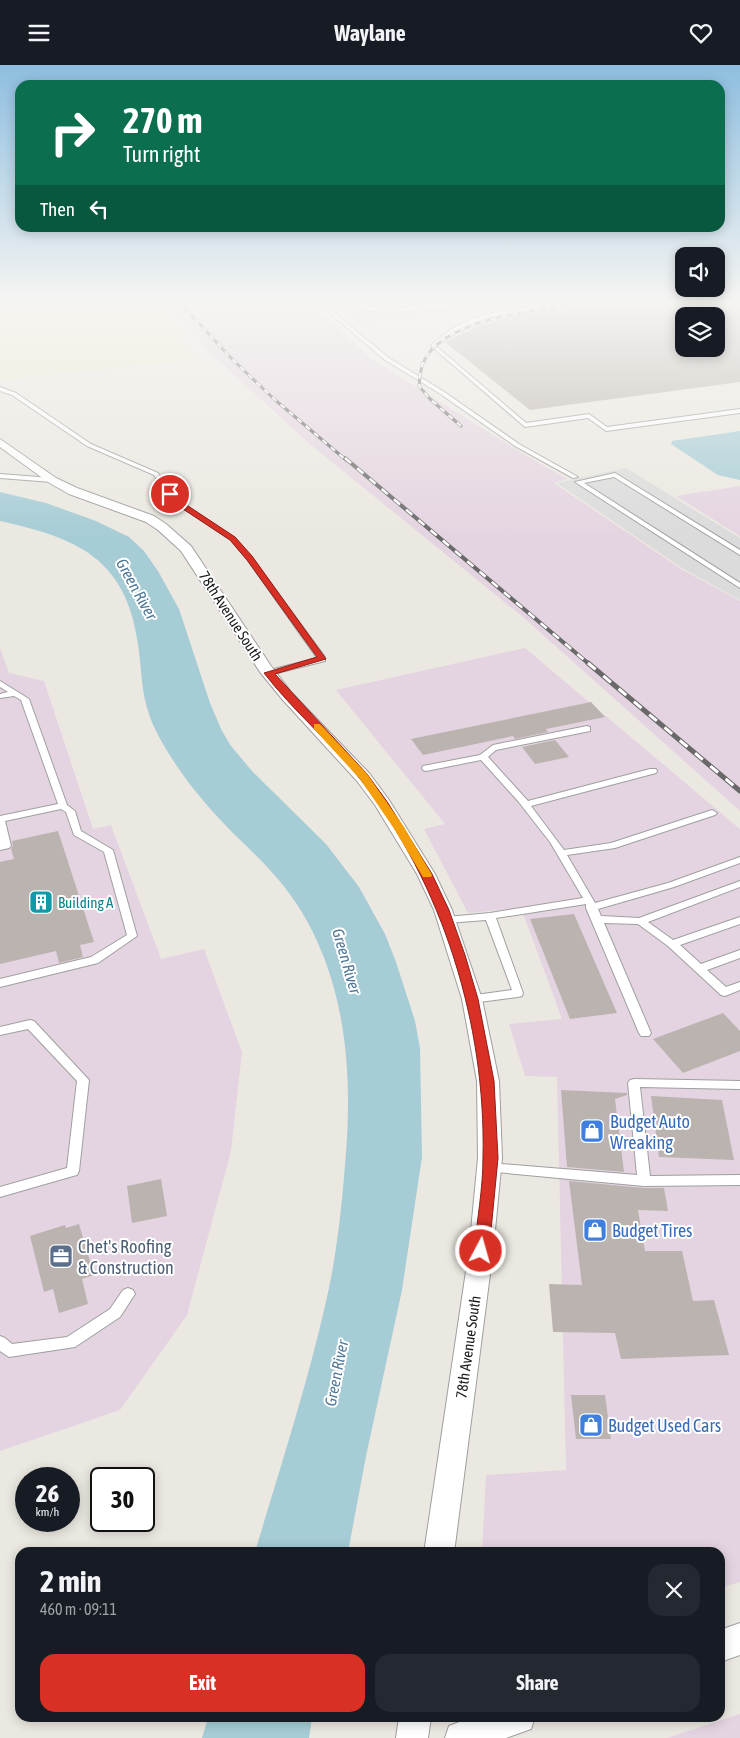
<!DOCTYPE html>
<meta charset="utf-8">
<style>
body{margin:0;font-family:"Asap Condensed",sans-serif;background:#242831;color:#f1f3f6;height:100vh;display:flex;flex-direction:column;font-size:19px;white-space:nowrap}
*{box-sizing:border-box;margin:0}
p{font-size:16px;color:#9ea1a6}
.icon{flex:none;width:28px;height:28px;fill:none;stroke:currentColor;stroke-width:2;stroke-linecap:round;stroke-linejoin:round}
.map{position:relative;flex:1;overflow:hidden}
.details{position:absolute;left:15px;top:1482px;width:710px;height:175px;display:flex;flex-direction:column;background:#171b24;border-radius:15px;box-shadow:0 2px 12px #0003}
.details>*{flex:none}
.banner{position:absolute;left:15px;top:15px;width:710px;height:152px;border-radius:15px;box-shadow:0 2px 12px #0003;background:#0b6e4f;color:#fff;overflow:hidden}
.fabs{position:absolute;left:675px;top:182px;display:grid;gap:10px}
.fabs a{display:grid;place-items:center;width:50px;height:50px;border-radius:10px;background:#171b24;box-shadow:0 2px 12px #0003;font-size:25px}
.speed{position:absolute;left:15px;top:1402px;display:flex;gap:10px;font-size:25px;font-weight:700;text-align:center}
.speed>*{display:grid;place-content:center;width:65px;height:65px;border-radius:50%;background:#171b24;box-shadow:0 2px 12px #0003;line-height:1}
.speed small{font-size:12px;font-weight:400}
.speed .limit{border:2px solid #111;border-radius:8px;background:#fff;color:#111}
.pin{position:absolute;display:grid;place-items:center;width:42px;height:42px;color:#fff;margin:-21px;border:2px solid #fff;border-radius:50%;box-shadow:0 1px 5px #0007}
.me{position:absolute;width:55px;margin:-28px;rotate:6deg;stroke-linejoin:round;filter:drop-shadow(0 0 4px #0008)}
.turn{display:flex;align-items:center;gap:18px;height:105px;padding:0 25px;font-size:22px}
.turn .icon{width:65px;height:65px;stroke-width:2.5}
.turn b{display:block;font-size:35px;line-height:42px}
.then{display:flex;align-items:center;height:48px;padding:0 25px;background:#0003;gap:10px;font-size:19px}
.round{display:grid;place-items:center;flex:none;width:52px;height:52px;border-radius:15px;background:#242831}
.summary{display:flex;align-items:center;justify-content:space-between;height:85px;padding:0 25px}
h1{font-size:30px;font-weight:700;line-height:38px}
.primary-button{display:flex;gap:10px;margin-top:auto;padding:10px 25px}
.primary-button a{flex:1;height:58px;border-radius:15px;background:#d93025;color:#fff;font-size:20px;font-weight:700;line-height:58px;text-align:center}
.primary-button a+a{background:#242831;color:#f1f3f6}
header{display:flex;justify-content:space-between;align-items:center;height:65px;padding:0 25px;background:#171b24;font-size:22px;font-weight:700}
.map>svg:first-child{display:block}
</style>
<header><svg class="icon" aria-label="menu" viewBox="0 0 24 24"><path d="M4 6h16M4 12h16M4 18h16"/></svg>Waylane<svg class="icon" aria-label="heart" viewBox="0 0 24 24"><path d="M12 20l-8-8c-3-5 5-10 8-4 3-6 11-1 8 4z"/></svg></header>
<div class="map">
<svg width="740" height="1673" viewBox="0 0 740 1673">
<rect width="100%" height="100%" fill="#ebe8e1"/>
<g fill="#e4d4e1">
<path d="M167,238H309L373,295L522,388L567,414L554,418L681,504L740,536V746L523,552L311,380L210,288Z"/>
<path d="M334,238H547L359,258Z"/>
<path d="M740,421V471L676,431Z"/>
<path d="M0,583L9,608L44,616L93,764L111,760L161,894L204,884L242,987L231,1086L187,1250L120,1345L0,1386Z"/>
<path d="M525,583L740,764V1517L720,1523V1488L482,1487L486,1410L566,1405L557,1012L525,1011L509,959L562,954L521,843L468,848L424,764L445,759L336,625Z"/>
<path d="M740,1649V1673H667Z"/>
</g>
<path fill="#e8e9ce" d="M130,238H157L194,295L0,315V248Z"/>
<path fill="#dbdbdb" d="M626,403L740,473V535L682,503L557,418Z"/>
<g fill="#a6ccd5">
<path d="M740,366V415L718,410L671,379L672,376Z"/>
<path d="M0,427L46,438L96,456L129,472L144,486L158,506L179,544L210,638L222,666L231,681L252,706L326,779L359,822L385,869L396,897L415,956L420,983L422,1092L402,1225L366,1391L348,1487H255C279,1406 306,1324 325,1241C337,1191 342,1139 346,1088C352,1008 346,927 307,856C288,821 263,797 235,770C204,739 176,705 156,666C140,632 143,614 138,579C126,493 77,473 0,456Z"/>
<path d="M208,1653V1652L312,1653L309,1673H202Z"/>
</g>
<g fill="#bbb3af" fill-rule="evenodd">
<path d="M610,238H740V317L530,345L445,277L476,262L509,252L546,245ZM684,251H716V284H684Z"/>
<path d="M591,637L605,652L546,664L548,667L515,674L513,671L423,690L411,674Z"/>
<path d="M555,675L569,692L535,699L522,682Z"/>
<path d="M58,766L94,877L80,880L83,892L59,898L56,886L0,899V797L14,794L11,784L13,781L12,776Z"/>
<path d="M574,849L617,948L570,954L530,854Z"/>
<path d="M723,948L740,966V986L683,1008L653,974Z"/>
<path d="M561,1025L627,1028V1030L615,1034L624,1107L567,1102Z"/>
<path d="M651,1031L722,1035L734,1095L659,1092Z"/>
<path d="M161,1114L167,1151L132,1158L127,1121Z"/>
<path d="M569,1116L644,1123H664L668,1146L638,1145L645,1186H682L693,1236L714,1235L729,1290L621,1294L615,1268L553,1267L549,1219L582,1220Z"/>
<path d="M79,1159L94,1210L82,1214L88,1239L59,1248L53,1224L44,1227L30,1171L65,1160L66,1163Z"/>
<path d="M571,1330H605L611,1374H576Z"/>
</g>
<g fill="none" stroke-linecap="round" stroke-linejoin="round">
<g stroke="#9f9f9f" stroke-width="2">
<g id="service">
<path d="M318,238H322L389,293L443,326L519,379L578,412L573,413L515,381L439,328L385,295Z"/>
<path d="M353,238H358L376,243L389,244L447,238H457C451,241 442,241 434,242C409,246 375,253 353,238Z"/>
<path d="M569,238H581C571,243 555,242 543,243C505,248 465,254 436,281L526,358L589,349L607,362L740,344V348L606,366L588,353L525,362L431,281C464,245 523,242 569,238Z"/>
<path d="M0,322L16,328L91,379L158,408L172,428L182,438L235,473L251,492L325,592V596L269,610H266V606L317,593L247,494L231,475L178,440L168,430L154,410L87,381L12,330L0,326Z"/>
<path d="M615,408L740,485V490L614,412L584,418L740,518V523L575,417Z"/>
<path d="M0,409L52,413L55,415L52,417L0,413Z"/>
<path d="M0,616L29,634L67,740L75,746L81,766L113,785L137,871L98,898L0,922V914L91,892L127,870L104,787L74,770L66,747L61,744L5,756L11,781L9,783L0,785V751L58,739L21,635L14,631L0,633V629L8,627L0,622Z"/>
<path d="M587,661L590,662V666L496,685L488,692L528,736L650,704H656L657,706L656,708L531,741L564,785L611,778L709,746L712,745L717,748L715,750L615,783L567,790L595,838L668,818L740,792V798L674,822L598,844L601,851L639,853L740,816V822L648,857L673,875L740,852V859L680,880L701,899L740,885V893L707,905L726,922L740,917V925L725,931L721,930L668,881L638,859L604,858L651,968L649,971H641L639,968L586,843V839L496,853L523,928L522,931L518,932L472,938L468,937L467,934L468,931L512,925L486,855L447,858L442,855L447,852L490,848L583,833L550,777L518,736L481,695L426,706L423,705L422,703L423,701L480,690L493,680Z"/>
<path d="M30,955L34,956L89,1015L79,1106L77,1110L73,1111L0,1132V1122L67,1103L77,1016L28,964L0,970V962Z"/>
<path d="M634,1014L740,1016V1024L640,1022L650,1111L740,1110V1120L644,1121L485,1106L483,1103L485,1100L489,1098L637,1110L628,1018L630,1015Z"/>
<path d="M128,1223L133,1225L135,1229L120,1252L75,1282L9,1292L0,1286V1271L5,1273L12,1279L67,1272L110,1244L123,1225Z"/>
</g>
</g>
<g stroke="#9f9f9f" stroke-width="2">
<g id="minor">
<path d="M0,374L56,413L77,423L154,451L166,459L191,481L271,601L292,628L369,708L389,735L435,809L452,845L482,934L499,1016L502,1093L493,1186L454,1488H424L469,1186L478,1093L477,1016L462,934L434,845L417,809L375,740L357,716L282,634L260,607L181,486L158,465L146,457L69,429L48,417L0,382Z"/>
<path d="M740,1558V1590L720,1597V1565Z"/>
<path d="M399,1652H431L428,1673H396Z"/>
<path d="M472,1652H535L531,1664L506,1673H445L449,1661Z"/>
</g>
</g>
<use href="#service" fill="#fff" fill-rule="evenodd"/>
<use href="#minor" fill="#fff" fill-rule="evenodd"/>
<g stroke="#696969" stroke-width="3">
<g id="rail-far2">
<path d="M180,238L233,295L274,334L346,395"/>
<path d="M461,361L430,334L419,321C420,314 420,305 423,298C442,252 547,243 590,238"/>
</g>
</g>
<g stroke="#696969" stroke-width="4">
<path id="rail-far1" d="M345,393L589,599"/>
</g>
<g stroke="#696969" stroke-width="5">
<path id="rail" d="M588,598L740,726"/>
</g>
<use href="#rail-far2" stroke="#fff" stroke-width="2" stroke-dasharray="5.5" stroke-linecap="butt"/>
<use href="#rail-far1" stroke="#fff" stroke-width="2.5" stroke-dasharray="8" stroke-linecap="butt"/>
<use href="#rail" stroke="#fff" stroke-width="3" stroke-dasharray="10" stroke-linecap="butt"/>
</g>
<linearGradient id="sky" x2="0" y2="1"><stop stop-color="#8dbee0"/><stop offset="0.5" stop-color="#f6f5f2"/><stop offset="1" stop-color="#f6f5f2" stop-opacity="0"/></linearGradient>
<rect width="740" height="472" fill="url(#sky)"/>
<path fill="#d93025" stroke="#8d1f18" d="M167,428H172L182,437L235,472L252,491L326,594L275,609L367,709L388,738L432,809L449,845L465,890L478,934L494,1016L498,1093L489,1186L486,1191L481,1193L476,1191L474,1186C477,1155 483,1124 483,1092C486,959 443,820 361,715C331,677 293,646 264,608L317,592L247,495L230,475L177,440L167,431Z"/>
<path fill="#f59e0b" d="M314,659H320L367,709L404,762L432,810L431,812H423L393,762L360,714L314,664Z"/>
<defs>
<g id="building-square" transform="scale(1.25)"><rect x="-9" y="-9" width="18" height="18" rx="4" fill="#0f9aa8" stroke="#fff"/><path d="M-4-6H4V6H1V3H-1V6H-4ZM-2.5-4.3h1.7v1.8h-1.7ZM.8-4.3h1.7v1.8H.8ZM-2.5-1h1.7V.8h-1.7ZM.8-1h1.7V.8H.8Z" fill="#fff"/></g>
<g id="shop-square" transform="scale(1.25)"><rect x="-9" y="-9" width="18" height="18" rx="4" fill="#3f7fe0" stroke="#fff"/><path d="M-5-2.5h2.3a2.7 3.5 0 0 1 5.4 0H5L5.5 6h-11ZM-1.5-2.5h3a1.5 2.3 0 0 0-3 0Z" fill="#fff"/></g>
<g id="office-square" transform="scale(1.25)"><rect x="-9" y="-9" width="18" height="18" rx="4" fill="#5c6f8a" stroke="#fff"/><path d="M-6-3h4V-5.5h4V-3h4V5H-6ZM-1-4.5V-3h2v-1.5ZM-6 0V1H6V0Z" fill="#fff"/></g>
</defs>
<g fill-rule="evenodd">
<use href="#building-square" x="41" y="837"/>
<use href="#shop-square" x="592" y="1066"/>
<use href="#shop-square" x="595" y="1165"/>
<use href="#office-square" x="61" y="1191"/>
<use href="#shop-square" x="591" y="1360"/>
</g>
<g text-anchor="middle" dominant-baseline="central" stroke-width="4" stroke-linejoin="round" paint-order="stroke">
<g font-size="15" fill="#1b1b1b" stroke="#fff">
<text transform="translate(231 551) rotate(57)">78th Avenue South</text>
<text transform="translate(468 1282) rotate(-82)">78th Avenue South</text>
</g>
<g font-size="15" fill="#0d838f" stroke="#fff" text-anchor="start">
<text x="58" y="837">Building A</text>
</g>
<g font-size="16" font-style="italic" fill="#4f7798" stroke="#fff">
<text transform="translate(137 524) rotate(61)">Green River</text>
<text transform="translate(347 896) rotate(74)">Green River</text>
<text transform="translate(336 1308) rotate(-79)">Green River</text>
</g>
<g font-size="18" fill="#366cbe" stroke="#fff" text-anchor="start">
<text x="610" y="1056">Budget Auto<tspan x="610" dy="21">Wreaking</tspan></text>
<text x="612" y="1165">Budget Tires</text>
<text x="608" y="1360">Budget Used Cars</text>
</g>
<g font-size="18" fill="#4e5e75" stroke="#fff" text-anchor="start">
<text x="78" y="1181">Chet's Roofing<tspan x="78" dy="21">&amp; Construction</tspan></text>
</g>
</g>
</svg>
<div class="fabs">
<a><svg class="icon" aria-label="sound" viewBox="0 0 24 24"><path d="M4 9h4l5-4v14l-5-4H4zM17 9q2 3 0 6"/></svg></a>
<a><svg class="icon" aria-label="layers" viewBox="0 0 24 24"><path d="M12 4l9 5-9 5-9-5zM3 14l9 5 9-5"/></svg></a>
</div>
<div class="speed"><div>26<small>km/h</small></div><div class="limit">30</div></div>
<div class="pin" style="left:170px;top:429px;background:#d93025"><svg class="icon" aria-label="arrive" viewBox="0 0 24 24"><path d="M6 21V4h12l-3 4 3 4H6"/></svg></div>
<svg class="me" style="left:481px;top:1186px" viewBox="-20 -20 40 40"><circle r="17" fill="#d93025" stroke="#fff" stroke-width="3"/><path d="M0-11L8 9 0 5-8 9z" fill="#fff"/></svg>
<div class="banner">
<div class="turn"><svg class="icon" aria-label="right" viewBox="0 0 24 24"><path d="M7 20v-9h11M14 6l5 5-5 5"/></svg><div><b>270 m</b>Turn right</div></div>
<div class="then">Then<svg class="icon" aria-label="left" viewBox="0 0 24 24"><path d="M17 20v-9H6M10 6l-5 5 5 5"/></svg></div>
</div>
<section class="details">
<div class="summary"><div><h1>2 min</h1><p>460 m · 09:11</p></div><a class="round"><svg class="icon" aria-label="close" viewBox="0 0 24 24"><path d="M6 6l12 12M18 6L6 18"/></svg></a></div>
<div class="primary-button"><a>Exit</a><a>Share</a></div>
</section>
</div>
